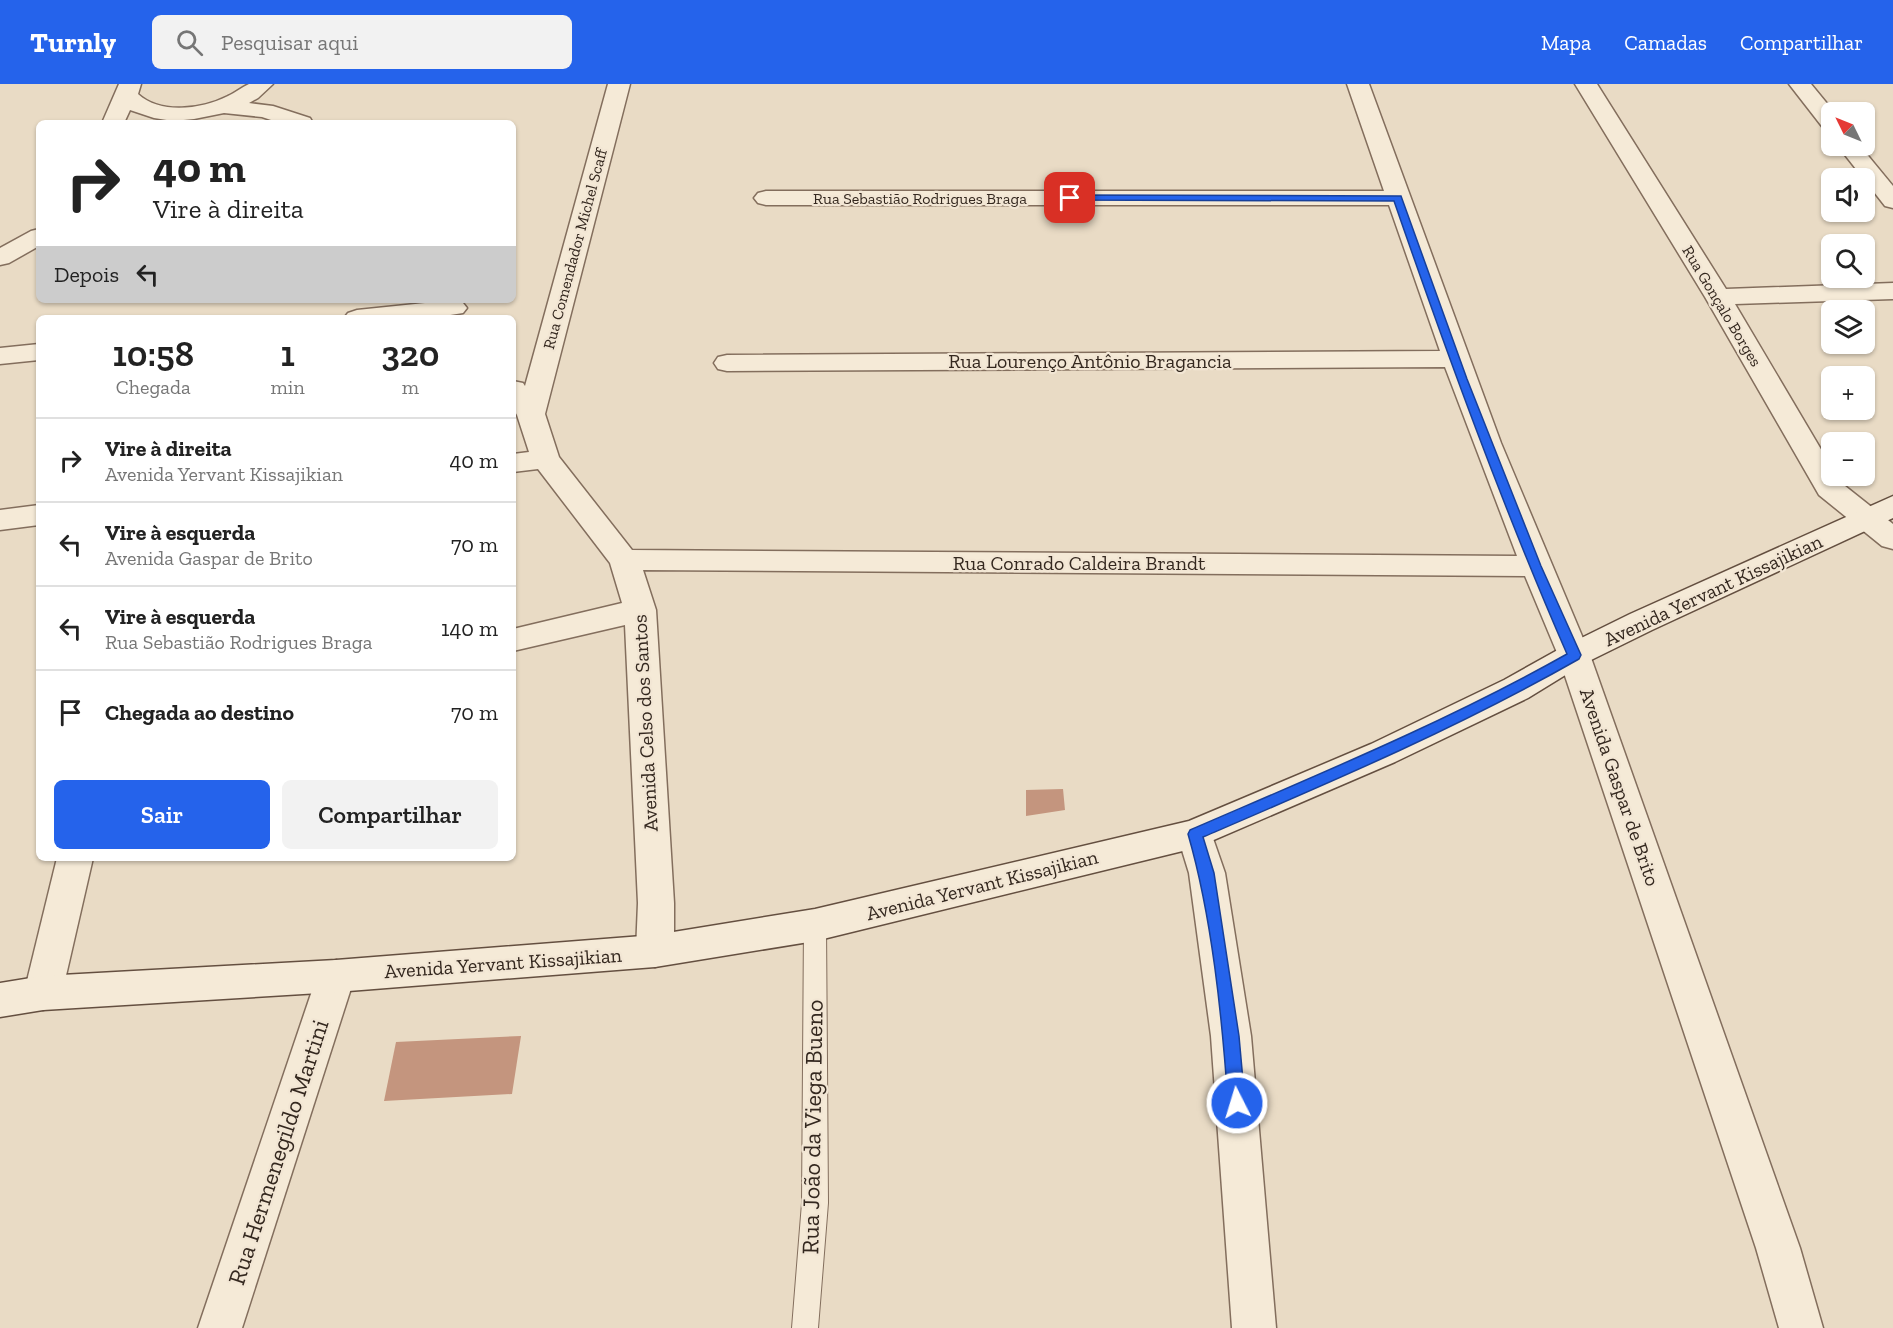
<!DOCTYPE html>
<html lang="pt">
<meta charset="utf-8">
<style>
body{margin:0;font-family:"Zilla Slab",serif;background:#f2f2f2;color:#222;height:100vh;display:flex;flex-direction:column;font-size:22px;white-space:nowrap}
*{box-sizing:border-box;margin:0}
p{font-size:20px;color:#767676}
.icon{flex:none;width:33px;height:33px;fill:none;stroke:currentColor;stroke-width:2;stroke-linecap:round;stroke-linejoin:round}
.map{position:relative;flex:1;overflow:hidden}
.sheet{position:absolute;left:36px;top:231px;width:480px;height:546px;display:flex;flex-direction:column;background:#fff;border-radius:9px;box-shadow:0 2px 4px #0004}
.sheet>*{flex:none}
.hud{position:absolute;left:36px;top:36px;width:480px;height:183px;border-radius:9px;box-shadow:0 2px 4px #0004;background:#fff;color:#222;overflow:hidden}
.needle{width:39px;rotate:313deg}
.controls{position:absolute;left:1821px;top:18px;display:grid;gap:12px}
.controls a{display:grid;place-items:center;width:54px;height:54px;border-radius:9px;background:#fff;box-shadow:0 2px 4px #0004;font-size:30px}
.pin{position:absolute;display:grid;place-items:center;width:51px;height:51px;color:#fff;margin:-26px;border-radius:12px;box-shadow:0 3px 9px #0006}
.me{position:absolute;width:66px;margin:-33px;rotate:355deg;stroke-linejoin:round;filter:drop-shadow(0 0 4px #0008)}
.turn{display:flex;align-items:center;gap:21px;height:126px;padding:0 18px;font-size:27px}
.turn .icon{width:78px;height:78px;stroke-width:2.5}
.turn b{display:block;font-size:42px;line-height:51px}
.then{display:flex;align-items:center;height:57px;padding:0 18px;background:#0003;gap:12px;font-size:22px}
.eta{display:flex;justify-content:space-evenly;align-items:center;height:102px;text-align:center}
.eta b{font-size:36px;font-weight:600;line-height:42px}
.button{display:flex;gap:12px;margin-top:auto;padding:12px 18px}
.button a{flex:1;height:69px;border-radius:9px;background:#2563eb;color:#fff;font-size:24px;font-weight:600;line-height:69px;text-align:center}
.button a+a{background:#f2f2f2;color:#222}
ul{padding:0;list-style:none}
li{display:flex;align-items:center;gap:18px;height:84px;padding:0 18px;border-top:2px solid #e0e0e0}
li div{flex:1}
li b{display:block;font-size:22px}
li em{font-style:normal}
header{display:flex;align-items:center;gap:36px;box-sizing:border-box;height:84px;padding:0 30px;background:#2563eb;color:#fff}
header strong{font-size:28px}
nav{display:flex;gap:33px;margin-inline-start:auto;font-size:21px}
.search{width:420px;height:54px;background:#f2f2f2;display:flex;align-items:center;gap:15px;box-sizing:border-box;padding:0 21px;border-radius:9px;color:#767676;font-size:22px}
.map>svg:first-child{display:block}
</style>
<header>
<strong>Turnly</strong>
<div class="search"><svg class="icon" aria-label="search" viewBox="0 0 24 24"><circle cx="10" cy="10" r="6"/><path d="M15 15l6 6"/></svg>Pesquisar aqui</div>
<nav><a>Mapa</a><a>Camadas</a><a>Compartilhar</a></nav>
</header>
<div class="map">
<svg width="1893" height="1244" viewBox="0 0 1893 1244">
<rect width="100%" height="100%" fill="#e9dbc5"/>
<g fill="#c4957e">
<path d="M1063,705L1065,726L1026,732V706Z"/>
<path d="M521,952L512,1010L384,1017L396,958Z"/>
</g>
<g fill="none" stroke-linecap="round" stroke-linejoin="round">
<g stroke="#836e5d" stroke-width="2">
<path id="service" d="M815,832L823,834L826,841L828,1119L818,1244H792L802,1119L804,841L807,834Z"/>
</g>
<g stroke="#836e5d" stroke-width="3">
<g id="minor">
<path d="M119,0H141L138,10C161,31 202,25 228,12C235,9 242,3 249,0C255,0 266,0 273,0L258,14L249,19L273,22L310,34L313,39H280L262,33L224,29L194,35L173,37L154,34L130,26L124,39H102Z"/>
<path d="M608,0H630L545,330L559,373L632,466L1517,472L1445,283L727,287L718,285L714,279L718,273L727,271L1440,267L1389,121H766L758,119L754,114L758,109L766,107H1384L1347,0H1369L1501,359L1590,571L1800,1164L1823,1244H1779L1756,1164L1558,571L1525,492L643,486L656,526L674,819V867L668,878L655,883L642,878L636,867L638,819L625,541L513,567V545L622,519L610,479L538,385L513,388V370L529,368L517,331L513,324V297L523,299L525,302Z"/>
<path d="M1575,0H1597L1726,205L1893,199V215L1735,220L1832,384V392H1836L1840,398L1893,440V465L1882,462L1819,411L1705,213Z"/>
<path d="M39,145V162L9,179L0,181V164L31,147Z"/>
<path d="M454,216L463,219L467,224L463,229L431,234H344L348,229L357,226Z"/>
<path d="M39,260V276L0,280V264Z"/>
<path d="M39,421V441L0,446V426Z"/>
<path d="M1195,736L1208,740L1225,789L1251,952L1276,1244H1232L1211,952L1189,789L1177,750L1182,740Z"/>
<path d="M57,774H93L62,909L57,921L43,926L29,921L24,909Z"/>
<path d="M336,876L349,880L355,892L242,1244H198L317,892L323,880Z"/>
</g>
</g>
<g stroke="#836e5d" stroke-width="3">
<g id="tertiary">
<path d="M1789,0H1811L1834,28H1832V46L1824,45Z"/>
<path d="M1838,62H1860L1893,102V124L1885,122Z"/>
</g>
</g>
<g stroke="#644f40" stroke-width="3">
<path id="secondary" d="M1893,412V434L1652,546L1585,579L1528,614L1395,678L1195,764L815,857L655,883L336,908L43,926L0,933V899L43,892L336,876L655,851L815,825L1189,737L1371,660L1504,596L1563,563L1630,530Z"/>
</g>
<use href="#service" fill="#f5ead7" fill-rule="evenodd"/>
<use href="#minor" fill="#f5ead7" fill-rule="evenodd"/>
<use href="#tertiary" fill="#f5ead7" fill-rule="evenodd"/>
<use href="#secondary" fill="#f5ead7" fill-rule="evenodd"/>
</g>
<path fill="#2563eb" stroke="#184099" stroke-width="1.5" d="M1070,111L1401,112L1467,295L1541,482L1581,571L1579,575C1458,644 1331,698 1203,753L1214,789L1239,952L1245,1019L1243,1025L1237,1027L1231,1025L1228,1019C1222,932 1212,833 1188,750L1190,746C1317,691 1446,638 1567,570C1502,421 1447,270 1394,117L1067,116L1066,114Z"/>
<g text-anchor="middle" dominant-baseline="central" stroke-width="4.5" stroke-linejoin="round" paint-order="stroke">
<g font-size="16" fill="#34281f" stroke="#f2e6d4">
<text x="920" y="114">Rua Sebastião Rodrigues Braga</text>
<text transform="translate(575 165) rotate(-75)">Rua Comendador Michel Scaff</text>
<text transform="translate(1722 222) rotate(59)">Rua Gonçalo Borges</text>
</g>
<g font-size="20" fill="#34281f" stroke="#f2e6d4">
<text x="1090" y="277">Rua Lourenço Antônio Bragancia</text>
<text x="1079" y="479">Rua Conrado Caldeira Brandt</text>
<text transform="translate(1713 506) rotate(-25)">Avenida Yervant Kissajikian</text>
<text transform="translate(645 639) rotate(-93)">Avenida Celso dos Santos</text>
<text transform="translate(1620 703) rotate(71)">Avenida Gaspar de Brito</text>
<text transform="translate(982 801) rotate(-14)">Avenida Yervant Kissajikian</text>
<text transform="translate(503 879) rotate(-4)">Avenida Yervant Kissajikian</text>
</g>
<g font-size="24" fill="#34281f" stroke="#f2e6d4">
<text transform="translate(812 1043) rotate(-89)">Rua João da Viega Bueno</text>
<text transform="translate(278 1068) rotate(-72)">Rua Hermenegildo Martini</text>
</g>
</g>
</svg>
<div class="controls">
<a><svg class="needle" viewBox="-14 -14 28 28"><path d="M0-13l5 13h-10z" fill="#e53935"/><path d="M0 13l5-13h-10z" fill="#767676"/></svg></a>
<a><svg class="icon" aria-label="sound" viewBox="0 0 24 24"><path d="M4 9h4l5-4v14l-5-4H4zM17 9q2 3 0 6"/></svg></a>
<a><svg class="icon" aria-label="search" viewBox="0 0 24 24"><circle cx="10" cy="10" r="6"/><path d="M15 15l6 6"/></svg></a>
<a><svg class="icon" aria-label="layers" viewBox="0 0 24 24"><path d="M12 4l9 5-9 5-9-5zM3 14l9 5 9-5"/></svg></a>
<a>+</a>
<a>−</a>
</div>
<div class="pin" style="left:1070px;top:114px;background:#d93025"><svg class="icon" aria-label="arrive" viewBox="0 0 24 24"><path d="M6 21V4h12l-3 4 3 4H6"/></svg></div>
<svg class="me" style="left:1237px;top:1019px" viewBox="-20 -20 40 40"><circle r="17" fill="#2563eb" stroke="#fff" stroke-width="3"/><path d="M0-11L8 9 0 5-8 9z" fill="#fff"/></svg>
<div class="hud">
<div class="turn"><svg class="icon" aria-label="right" viewBox="0 0 24 24"><path d="M7 20v-9h11M14 6l5 5-5 5"/></svg><div><b>40 m</b>Vire à direita</div></div>
<div class="then">Depois<svg class="icon" aria-label="left" viewBox="0 0 24 24"><path d="M17 20v-9H6M10 6l-5 5 5 5"/></svg></div>
</div>
<section class="sheet">
<div class="eta">
<div><b>10:58</b><p>Chegada</p></div>
<div><b>1</b><p>min</p></div>
<div><b>320</b><p>m</p></div>
</div>
<ul>
<li><svg class="icon" aria-label="right" viewBox="0 0 24 24"><path d="M7 20v-9h11M14 6l5 5-5 5"/></svg><div><b>Vire à direita</b><p>Avenida Yervant Kissajikian</p></div><em>40 m</em></li>
<li><svg class="icon" aria-label="left" viewBox="0 0 24 24"><path d="M17 20v-9H6M10 6l-5 5 5 5"/></svg><div><b>Vire à esquerda</b><p>Avenida Gaspar de Brito</p></div><em>70 m</em></li>
<li><svg class="icon" aria-label="left" viewBox="0 0 24 24"><path d="M17 20v-9H6M10 6l-5 5 5 5"/></svg><div><b>Vire à esquerda</b><p>Rua Sebastião Rodrigues Braga</p></div><em>140 m</em></li>
<li><svg class="icon" aria-label="arrive" viewBox="0 0 24 24"><path d="M6 21V4h12l-3 4 3 4H6"/></svg><div><b>Chegada ao destino</b></div><em>70 m</em></li>
</ul>
<div class="button"><a>Sair</a><a>Compartilhar</a></div>
</section>
</div>
